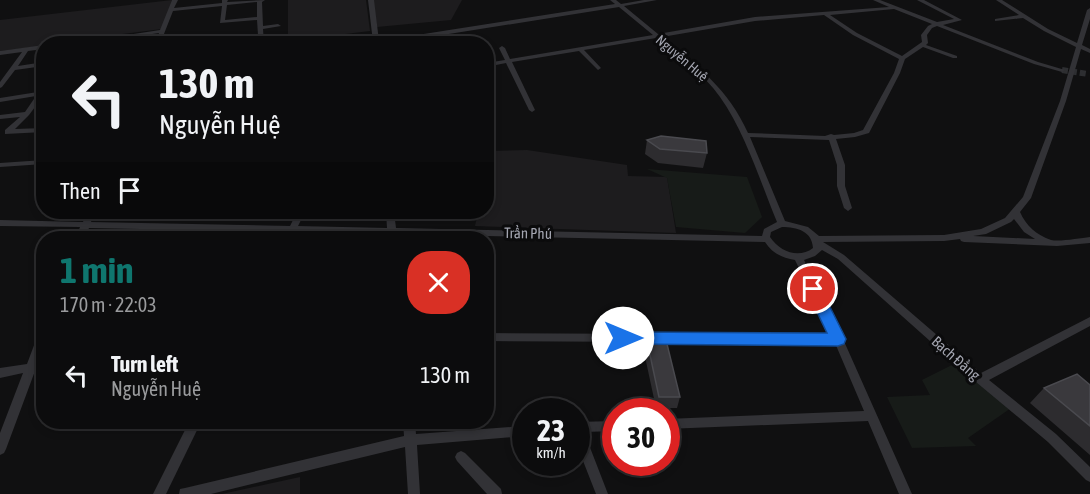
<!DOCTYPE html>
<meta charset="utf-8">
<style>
body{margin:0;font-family:"Asap Condensed",sans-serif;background:#151516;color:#f1f3f6;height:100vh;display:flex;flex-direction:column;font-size:22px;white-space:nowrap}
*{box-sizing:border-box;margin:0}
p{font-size:20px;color:#9a9b9d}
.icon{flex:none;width:33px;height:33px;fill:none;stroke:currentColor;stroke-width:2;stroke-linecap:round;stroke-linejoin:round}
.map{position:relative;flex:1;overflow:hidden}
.sheet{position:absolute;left:36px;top:231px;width:458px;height:198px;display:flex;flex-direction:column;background:#0c0c0d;border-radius:24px;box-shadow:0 3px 9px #0003,0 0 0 2px #2c2c2e}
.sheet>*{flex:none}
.banner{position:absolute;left:36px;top:36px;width:458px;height:183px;border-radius:24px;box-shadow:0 3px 9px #0003,0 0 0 2px #2c2c2e;background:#0c0c0d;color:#f1f3f6;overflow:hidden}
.speed{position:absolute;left:512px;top:398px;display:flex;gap:12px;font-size:30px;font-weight:700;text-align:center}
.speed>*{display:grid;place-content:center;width:78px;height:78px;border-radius:50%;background:#0c0c0d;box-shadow:0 3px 9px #0003,0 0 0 2px #2c2c2e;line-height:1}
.speed small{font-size:15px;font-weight:400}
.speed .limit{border:9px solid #d22;background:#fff;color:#111}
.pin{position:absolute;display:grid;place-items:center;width:51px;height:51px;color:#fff;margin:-26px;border:3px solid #fff;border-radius:50%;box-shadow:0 2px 6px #0007}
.me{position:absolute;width:66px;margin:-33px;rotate:90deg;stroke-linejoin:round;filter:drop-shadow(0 0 4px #0008)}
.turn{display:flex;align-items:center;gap:21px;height:126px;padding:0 24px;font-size:27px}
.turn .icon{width:78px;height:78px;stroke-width:2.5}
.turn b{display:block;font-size:42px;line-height:51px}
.then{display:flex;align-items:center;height:57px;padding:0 24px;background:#0003;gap:12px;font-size:22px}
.round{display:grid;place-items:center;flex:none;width:63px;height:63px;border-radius:24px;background:#151516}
.head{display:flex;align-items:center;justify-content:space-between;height:102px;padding:0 24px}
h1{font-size:36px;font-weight:700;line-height:45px;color:#0f766e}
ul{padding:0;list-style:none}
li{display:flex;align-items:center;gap:18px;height:84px;padding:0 24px}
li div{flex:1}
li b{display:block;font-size:22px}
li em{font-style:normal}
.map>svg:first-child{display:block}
</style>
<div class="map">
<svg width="1090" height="494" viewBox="0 0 1090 494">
<rect width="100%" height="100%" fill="#101011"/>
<g fill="#1d1c1e">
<path d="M172,0L162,29L44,44L43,46L0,51V20Z"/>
<path d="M288,0H366L370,31L288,41Z"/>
<path d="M373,0H462L451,20L377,27Z"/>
<path d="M527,150L627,165L628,176L667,177L676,233L475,226L478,212H486V166L489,151Z"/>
<path d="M300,477V494H222Z"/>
</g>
<g fill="#171b18">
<path d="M647,169L747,177L762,217L745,233L676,227L667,178Z"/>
<path d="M956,363L1011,408L968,438L976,446L912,448L887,397L930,395L922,380Z"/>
</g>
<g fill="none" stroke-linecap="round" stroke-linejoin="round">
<path stroke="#2d2e31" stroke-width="6" stroke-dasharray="6 3" stroke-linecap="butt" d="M1062,70L1088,74"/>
<g fill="#323236" fill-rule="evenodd">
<path d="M172,0H178L174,8L222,3V0H228L227,2L265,0L262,2L263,26L278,24L281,26L263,29L264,44H258V38L219,44H208L211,41L258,35L257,20L220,23L222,6L173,11L160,44H154L159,33L86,44H68L160,30ZM257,2V17L225,20L227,5Z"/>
<path d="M368,0H374L379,41L615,4L610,0H616L621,4L644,0H657L624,6L658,34L755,17L889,7L873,0H880L937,22L954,19L917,0H924L962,20L943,25L1038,62L1065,70L1062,72L1034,64L937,26L932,28L927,35L928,43L926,45L957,56V58H953L923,47L905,59L900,73L869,133L855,137L836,139L845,165V186L852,208L848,211L844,208L837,186V165L829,140L750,137L785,221L808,227L819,236L944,235L981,229L1005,218L1023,197L1060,101L1076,47L1044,31L1023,18L995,21V19L1019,15L996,0H1002L1048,29L1077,43L1087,10L1090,8V19L1082,45L1090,49V53L1081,49L1066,101L1031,198L1020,212C1026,226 1037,235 1051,240C1060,242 1080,238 1090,237V243L1057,246L964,242L961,241L960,239L944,241L823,242L844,255L981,373L1090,317V326L989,380L1056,434L1090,467V482L1086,480L1048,442L976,382L838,259L822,250L815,256L804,260L843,339L912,494H899L868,421L666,429V419L864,411L835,343L486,341V333L831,335L795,260C782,258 772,253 765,242L396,234V238H388L387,234L295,232L292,238H284L287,232L89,228L84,238H76L80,227L0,226V220L83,222L87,212H95L91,222L290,226L297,212H305L298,226L387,228L386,212H394L396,228L762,236L764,229L777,222C760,181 745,132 720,97C703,73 679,56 656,38L584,50L601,68L598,70L579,51L512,62L535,110L532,112L529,110L506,63L486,67V63L505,60L499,48L502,46L505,48L510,59L653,35L619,7L386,44H369L373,42ZM894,9L932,24L928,26L921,35L922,42L902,56L857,33L830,15ZM824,15L853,35L899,59L894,73L863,130L854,133L834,135L831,134L825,136L748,133C729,90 697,65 662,37L755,21ZM1014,219L1024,232L1035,239L973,236L986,234L1011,222ZM782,227C797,227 812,231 813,248C799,259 780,252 770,237L771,232Z"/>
<path d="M44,45V49L28,51L18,66L44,62V66L15,70L2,87L0,88V82L22,52L0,55V51Z"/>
<path d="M44,91V95L29,115L15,129L44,128V132L5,134V130L20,117L0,119V115L25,112L36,96L0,102V98Z"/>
<path d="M44,160V164L0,167V163Z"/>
<path d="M44,328V347L38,362L44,361V370L35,371L6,449L4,453L0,455V433L23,373L0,378V368L27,364L39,332L40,329Z"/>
<path d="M615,421V431L584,432L608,494H596L576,443V422Z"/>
<path d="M189,422H201L166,494H153Z"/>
<path d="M403,422H415L416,434L525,426V436L417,445L420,494H408L405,447L211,494H179L180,489L185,488L404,436Z"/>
<path d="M461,451L465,453L501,489L502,494H487L457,461L455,457L457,453Z"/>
</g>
</g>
<g fill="#2d2c2f">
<path d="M647,140L707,153L703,168L658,163L645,154Z"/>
<path d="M647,341L680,397L677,408H656L644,352Z"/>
<path d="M1090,385V455L1030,403L1044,388Z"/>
</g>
<g fill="#3a393d" stroke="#4a4a4f" stroke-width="1.5">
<path d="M661,136L706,141L707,153L660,149L647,140Z"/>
<path d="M666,340L680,397H659L647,341Z"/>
<path d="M1077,374L1090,385V426L1044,388Z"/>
</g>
<path fill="#1a73e8" stroke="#114b97" stroke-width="1.5" d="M813,283L821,289L846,339L844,344L838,346L623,344L617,342L615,338L617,333L623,332L827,333L806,289Z"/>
<g text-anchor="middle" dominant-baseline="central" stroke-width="6" stroke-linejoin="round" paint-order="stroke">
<g font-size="14" fill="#a3a5b0" stroke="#0b0b0c">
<text transform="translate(682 58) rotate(40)">Nguyễn Huệ</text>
</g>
<g font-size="15" fill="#a3a5b0" stroke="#0b0b0c">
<text transform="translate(528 233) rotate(1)">Trần Phú</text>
<text transform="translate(956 358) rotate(41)">Bạch Đằng</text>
</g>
</g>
</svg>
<div class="speed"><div>23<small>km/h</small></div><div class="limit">30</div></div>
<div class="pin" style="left:813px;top:289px;background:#d93025"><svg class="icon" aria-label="arrive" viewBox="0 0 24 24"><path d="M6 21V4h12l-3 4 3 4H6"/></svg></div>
<svg class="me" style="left:623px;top:338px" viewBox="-20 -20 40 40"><circle r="19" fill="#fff"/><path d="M0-13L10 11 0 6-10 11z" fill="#1a73e8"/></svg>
<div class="banner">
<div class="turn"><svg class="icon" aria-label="left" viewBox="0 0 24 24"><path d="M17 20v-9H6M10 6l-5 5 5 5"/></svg><div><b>130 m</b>Nguyễn Huệ</div></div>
<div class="then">Then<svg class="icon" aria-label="arrive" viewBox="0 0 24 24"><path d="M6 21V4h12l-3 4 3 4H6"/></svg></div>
</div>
<section class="sheet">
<div class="head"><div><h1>1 min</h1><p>170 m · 22:03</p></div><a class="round" style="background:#d93025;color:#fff"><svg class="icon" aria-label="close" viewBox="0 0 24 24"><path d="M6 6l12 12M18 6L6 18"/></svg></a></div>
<ul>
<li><svg class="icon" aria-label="left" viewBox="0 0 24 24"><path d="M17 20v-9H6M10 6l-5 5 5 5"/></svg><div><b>Turn left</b><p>Nguyễn Huệ</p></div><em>130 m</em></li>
</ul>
</section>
</div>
